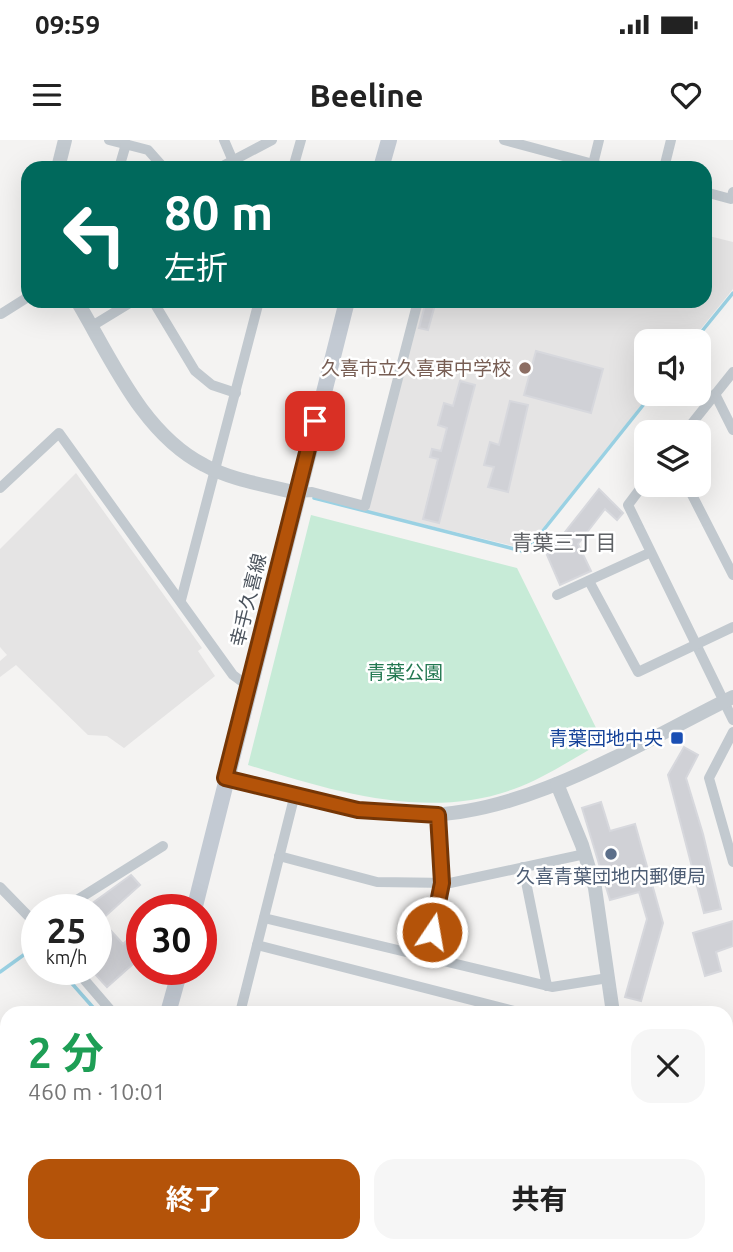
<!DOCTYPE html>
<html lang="ja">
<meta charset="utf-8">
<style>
body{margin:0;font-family:Ubuntu,"Noto Sans JP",sans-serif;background:#f6f6f6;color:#222;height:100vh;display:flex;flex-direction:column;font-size:26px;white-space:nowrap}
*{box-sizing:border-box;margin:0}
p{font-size:23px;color:#767676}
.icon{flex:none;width:38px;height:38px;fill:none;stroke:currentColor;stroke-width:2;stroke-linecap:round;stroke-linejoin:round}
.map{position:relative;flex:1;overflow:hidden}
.panel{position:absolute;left:0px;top:866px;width:733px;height:247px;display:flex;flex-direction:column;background:#fff;border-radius:21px 21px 0 0;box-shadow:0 7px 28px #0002}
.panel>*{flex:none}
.top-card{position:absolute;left:21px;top:21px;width:691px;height:147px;border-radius:21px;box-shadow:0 7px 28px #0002;background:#00695c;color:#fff;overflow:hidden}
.fabs{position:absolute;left:634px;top:189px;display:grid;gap:14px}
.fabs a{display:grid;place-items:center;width:77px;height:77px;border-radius:14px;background:#fff;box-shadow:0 7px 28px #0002;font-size:35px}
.speed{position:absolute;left:21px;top:754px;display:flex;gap:14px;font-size:35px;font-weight:700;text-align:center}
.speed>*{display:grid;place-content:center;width:91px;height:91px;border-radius:50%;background:#fff;box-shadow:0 7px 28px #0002;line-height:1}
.speed small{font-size:18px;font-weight:400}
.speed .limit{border:10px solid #d22;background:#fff;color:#111}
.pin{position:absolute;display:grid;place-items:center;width:60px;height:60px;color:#fff;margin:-30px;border-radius:14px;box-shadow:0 4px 10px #0006}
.me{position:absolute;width:77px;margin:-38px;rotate:12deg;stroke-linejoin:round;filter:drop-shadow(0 0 5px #0008)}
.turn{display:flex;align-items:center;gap:24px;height:147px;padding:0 28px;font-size:32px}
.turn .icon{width:91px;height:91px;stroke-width:2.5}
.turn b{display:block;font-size:49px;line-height:60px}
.round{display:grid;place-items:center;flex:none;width:74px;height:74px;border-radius:21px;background:#f6f6f6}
.summary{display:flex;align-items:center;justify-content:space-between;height:119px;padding:0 28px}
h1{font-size:42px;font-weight:700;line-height:52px;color:#1e9e55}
.button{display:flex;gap:14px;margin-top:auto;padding:14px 28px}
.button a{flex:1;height:80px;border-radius:21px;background:#b45309;color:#fff;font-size:28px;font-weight:700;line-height:80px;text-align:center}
.button a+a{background:#f6f6f6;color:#222}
.status{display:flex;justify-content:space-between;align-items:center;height:49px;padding:0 35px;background:#fff;direction:ltr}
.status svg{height:19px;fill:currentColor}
header{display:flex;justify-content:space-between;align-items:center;height:91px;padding:0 28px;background:#fff;font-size:32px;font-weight:700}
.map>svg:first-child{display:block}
</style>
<div class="status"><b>09:59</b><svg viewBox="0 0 49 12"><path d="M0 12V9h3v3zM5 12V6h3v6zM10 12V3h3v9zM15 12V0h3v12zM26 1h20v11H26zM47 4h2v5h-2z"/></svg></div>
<header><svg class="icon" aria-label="menu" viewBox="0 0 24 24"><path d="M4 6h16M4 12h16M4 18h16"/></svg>Beeline<svg class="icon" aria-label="heart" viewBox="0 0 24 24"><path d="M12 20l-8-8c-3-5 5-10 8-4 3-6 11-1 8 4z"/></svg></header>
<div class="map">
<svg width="733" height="1112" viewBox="0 0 733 1112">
<rect width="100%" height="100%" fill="#f4f3f2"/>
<g fill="#e5e4e4">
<path d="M705,95L733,102V149L691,201H646V254H650L526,409L368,371L421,161H705Z"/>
<path d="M76,333L202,508L198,511L215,536L124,608L107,596L88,595L16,525L0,537V521L7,515L0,507V409Z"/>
</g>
<path fill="#c7ebd7" d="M311,375L517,428L603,602C573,618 547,637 514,649C427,681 332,651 248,625Z"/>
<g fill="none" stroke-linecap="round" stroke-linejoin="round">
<g stroke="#9ad1e3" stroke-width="3.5">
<path d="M694,201L733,153"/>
<path d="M314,358L526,412L652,254"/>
<path d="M60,830L98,873"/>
<path d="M0,832L25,814L37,812"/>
<path d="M310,1106L315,1112"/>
</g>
</g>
<g fill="#d0d1d6" stroke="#d7d8dd" stroke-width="2">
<path d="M426,161H436L428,190L419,188Z"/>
<path d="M536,211L603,229L591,273L524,255Z"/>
<path d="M460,241L475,245L439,383L423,379L438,319L430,317L432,309L441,311L447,288L438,285L444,263L453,266Z"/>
<path d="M510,261L528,265L508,352L488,347L494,327L484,325L490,302L499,305Z"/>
<path d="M599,349L623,373L617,380L605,369L578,404L591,431L560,445L547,415Z"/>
<path d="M684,607L698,615L686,638L703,694L721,769L704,773L668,635Z"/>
<path d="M601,662L610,691L635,684L663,783L641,861L625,857L647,779L639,752L610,760L582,668Z"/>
<path d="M131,735L140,745L101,780L123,804L142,787V816L107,847L94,833L97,831L96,770H83Z"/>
<path d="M733,781V806L716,812L721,831L705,836L693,793Z"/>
</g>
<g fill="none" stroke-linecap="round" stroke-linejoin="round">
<g stroke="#c2c9cf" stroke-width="10">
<path d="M109,0L148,10L164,28"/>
<path d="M224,0L236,28"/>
<path d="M504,0L608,28"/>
<path d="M593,24L599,0"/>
<path d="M119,28L126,4"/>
<path d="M219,28L272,0"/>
<path d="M293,28L301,0"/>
<path d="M664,28L671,0"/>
<path d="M705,52L731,59L733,52"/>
<path d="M153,161L195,231L212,245L236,253"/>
<path d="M1,174L28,157"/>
<path d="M92,186L133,161"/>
<path d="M715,254L733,290"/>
<path d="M685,292L733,232"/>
<path d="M646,341L628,365L733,580"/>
<path d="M687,345L733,435"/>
<path d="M0,348L59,293L233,535L248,546"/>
<path d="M297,353L312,352L365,366L418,161"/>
<path d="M589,441L638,532L733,487"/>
<path d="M557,455L649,413"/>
<path d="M181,460L259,161"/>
<path d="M733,592L709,638L733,722"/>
<path d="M279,716L377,742L450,743L585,714"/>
<path d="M523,727L547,846"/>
<path d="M0,747L37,785"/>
<path d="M61,770L163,706"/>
<path d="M264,778L552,847L608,838"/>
<path d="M257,805L522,873"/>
<path d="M427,817L442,743L438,675"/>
<path d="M76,830L113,873"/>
<path d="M240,873L295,654"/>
<path d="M585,873L612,871"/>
<path d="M0,903L7,910"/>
<path d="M0,1079L7,1067"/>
<path d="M247,1106L252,1112"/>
<path d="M180,1112L181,1106"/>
</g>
<g stroke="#c2c9cf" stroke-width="14">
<path d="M58,28L65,0"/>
<path d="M77,161C111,218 142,293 204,325C231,340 266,345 297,353"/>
<path d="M225,638C286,652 348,673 412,675C521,679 637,604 733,557"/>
<path d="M557,644L582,705L595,748L613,873"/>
<path d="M332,1106L337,1112"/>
<path d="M631,1106L632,1112"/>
</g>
<g stroke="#c3cad3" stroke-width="16">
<path d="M381,28L389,0"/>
<path d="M194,770L347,161"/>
<path d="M168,873L180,830"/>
<path d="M106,1112L107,1106"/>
</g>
</g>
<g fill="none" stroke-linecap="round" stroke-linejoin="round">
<g stroke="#753606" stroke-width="18">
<path id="route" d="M315,281L225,638L358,670L438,675L442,743L432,792"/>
</g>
<use href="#route" stroke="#b45309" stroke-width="12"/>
</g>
<circle fill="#8d6e63" stroke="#fff" stroke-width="2.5" cx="525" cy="228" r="7"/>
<rect fill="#1a4fb4" stroke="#fff" stroke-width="2.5" x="670" y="591" width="14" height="14" rx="3.5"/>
<circle fill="#5c6f8a" stroke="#fff" stroke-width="2.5" cx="611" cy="714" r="7"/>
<g text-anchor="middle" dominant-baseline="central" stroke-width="5" stroke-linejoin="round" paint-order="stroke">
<g font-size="19" fill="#785e54" stroke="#fff" text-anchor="end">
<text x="511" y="228">久喜市立久喜東中学校</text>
</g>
<g font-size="19" fill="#4c545e" stroke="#fff">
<text transform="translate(248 460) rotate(-76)">幸手久喜線</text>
</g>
<g font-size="19" fill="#237851" stroke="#fff">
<text x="405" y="532">青葉公園</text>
</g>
<g font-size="19" fill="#164399" stroke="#fff" text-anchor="end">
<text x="663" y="598">青葉団地中央</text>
</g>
<g font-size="19" fill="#4e5e75" stroke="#fff">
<text x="611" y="736">久喜青葉団地内郵便局</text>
</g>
<g font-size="21" fill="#5f6266" stroke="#fff">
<text x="564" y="402">青葉三丁目</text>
</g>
</g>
</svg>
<div class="fabs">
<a><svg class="icon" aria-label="sound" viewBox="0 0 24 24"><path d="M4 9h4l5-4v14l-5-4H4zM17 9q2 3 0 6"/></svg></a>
<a><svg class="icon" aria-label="layers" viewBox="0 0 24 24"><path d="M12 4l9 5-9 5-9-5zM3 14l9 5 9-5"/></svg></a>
</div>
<div class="speed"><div>25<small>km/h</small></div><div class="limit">30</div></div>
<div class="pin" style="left:315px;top:281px;background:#d93025"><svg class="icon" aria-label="arrive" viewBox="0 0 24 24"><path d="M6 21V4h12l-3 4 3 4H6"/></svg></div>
<svg class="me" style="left:432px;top:792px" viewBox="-20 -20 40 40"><circle r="17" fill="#b45309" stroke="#fff" stroke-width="3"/><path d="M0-11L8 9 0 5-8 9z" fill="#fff"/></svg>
<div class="top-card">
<div class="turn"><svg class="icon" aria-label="left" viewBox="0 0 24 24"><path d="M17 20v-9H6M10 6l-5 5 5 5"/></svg><div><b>80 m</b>左折</div></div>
</div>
<section class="panel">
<div class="summary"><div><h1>2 分</h1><p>460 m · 10:01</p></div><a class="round"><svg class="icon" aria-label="close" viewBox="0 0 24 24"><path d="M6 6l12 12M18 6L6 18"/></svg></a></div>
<div class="button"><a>終了</a><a>共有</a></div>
</section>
</div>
